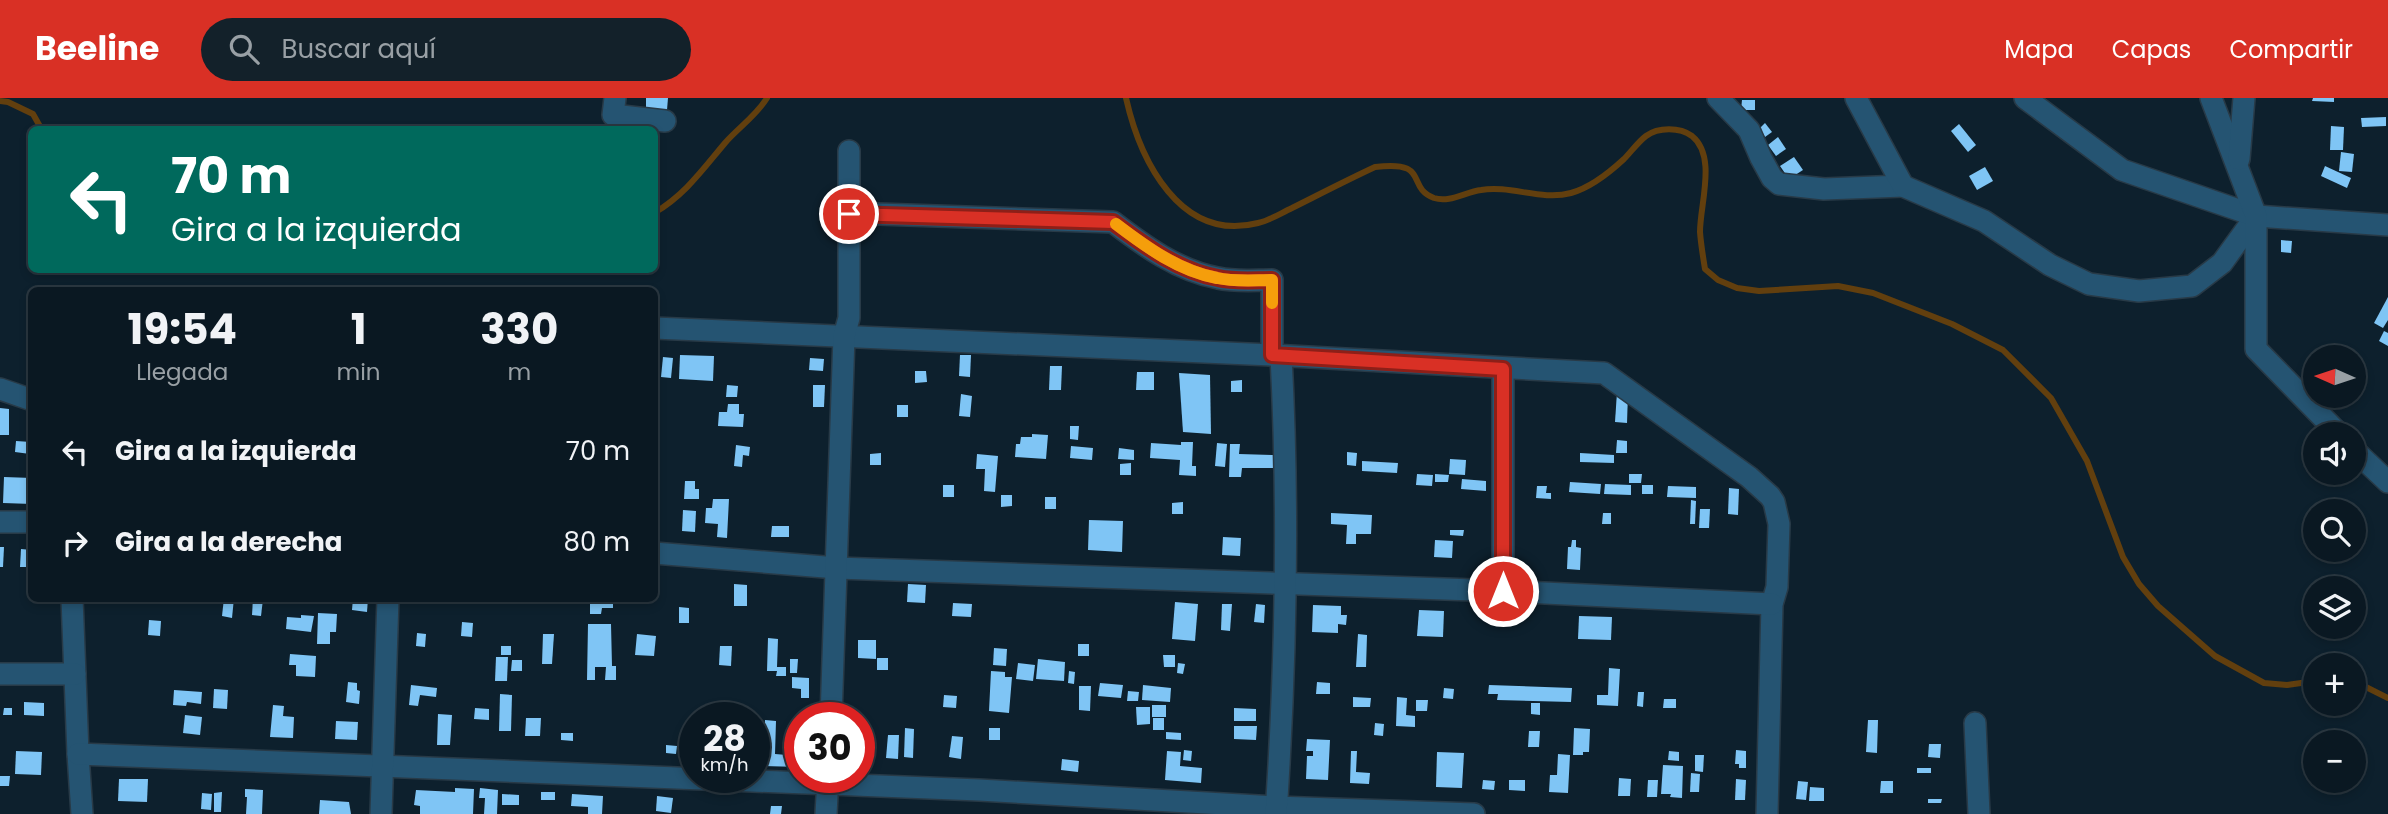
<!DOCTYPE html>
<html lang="es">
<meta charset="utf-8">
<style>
body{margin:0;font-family:Poppins,sans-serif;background:#13212a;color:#f1f3f6;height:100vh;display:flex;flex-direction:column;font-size:26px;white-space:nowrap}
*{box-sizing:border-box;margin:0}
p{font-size:23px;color:#99a0a5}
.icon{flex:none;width:38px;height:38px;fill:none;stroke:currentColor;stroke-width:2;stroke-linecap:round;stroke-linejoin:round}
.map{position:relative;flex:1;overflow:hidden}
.side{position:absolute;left:28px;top:189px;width:630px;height:315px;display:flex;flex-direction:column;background:#0a1822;border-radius:10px;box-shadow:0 4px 10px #0003,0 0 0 2px #2a3740}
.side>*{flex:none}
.guide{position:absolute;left:28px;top:28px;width:630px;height:147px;border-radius:10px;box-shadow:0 4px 10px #0003,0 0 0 2px #2a3740;background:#00695c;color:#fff;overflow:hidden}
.needle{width:46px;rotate:273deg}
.buttons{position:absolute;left:2303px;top:247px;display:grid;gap:14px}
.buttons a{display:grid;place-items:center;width:63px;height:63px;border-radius:50%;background:#0a1822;box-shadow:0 4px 10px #0003,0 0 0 2px #2a3740;font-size:35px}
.speed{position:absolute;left:679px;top:604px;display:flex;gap:14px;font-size:35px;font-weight:700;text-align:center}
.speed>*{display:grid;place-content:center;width:91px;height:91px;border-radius:50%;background:#0a1822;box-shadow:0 4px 10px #0003,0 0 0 2px #2a3740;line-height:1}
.speed small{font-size:18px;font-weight:400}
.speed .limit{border:10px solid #d22;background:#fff;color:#111}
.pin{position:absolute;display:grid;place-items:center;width:60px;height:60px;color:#fff;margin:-30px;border:4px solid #fff;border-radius:50%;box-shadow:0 2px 7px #0007}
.me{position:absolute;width:77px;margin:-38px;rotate:0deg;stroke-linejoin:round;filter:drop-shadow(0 0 5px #0008)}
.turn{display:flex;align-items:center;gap:24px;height:147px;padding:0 28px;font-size:32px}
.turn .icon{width:91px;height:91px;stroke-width:2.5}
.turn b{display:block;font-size:49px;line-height:60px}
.eta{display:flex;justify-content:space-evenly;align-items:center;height:119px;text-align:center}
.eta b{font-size:42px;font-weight:700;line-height:49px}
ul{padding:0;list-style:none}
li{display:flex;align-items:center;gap:21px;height:91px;padding:0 28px}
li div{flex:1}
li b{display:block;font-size:26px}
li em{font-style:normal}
header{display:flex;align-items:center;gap:42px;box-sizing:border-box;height:98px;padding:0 35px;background:#d93025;color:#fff}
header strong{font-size:33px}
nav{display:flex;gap:38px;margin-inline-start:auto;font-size:24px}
.search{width:490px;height:63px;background:#13212a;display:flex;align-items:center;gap:18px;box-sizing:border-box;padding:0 24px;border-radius:38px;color:#99a0a5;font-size:26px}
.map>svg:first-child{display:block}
</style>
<header>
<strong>Beeline</strong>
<div class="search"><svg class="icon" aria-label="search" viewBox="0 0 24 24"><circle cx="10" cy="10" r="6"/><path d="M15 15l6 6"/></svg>Buscar aquí</div>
<nav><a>Mapa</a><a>Capas</a><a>Compartir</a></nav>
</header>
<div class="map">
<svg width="2388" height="716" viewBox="0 0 2388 716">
<rect width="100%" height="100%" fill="#0d202d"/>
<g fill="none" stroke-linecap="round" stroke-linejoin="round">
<g stroke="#623f0e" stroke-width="6">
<path d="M1126,0C1140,62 1180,145 1258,125C1271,122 1281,115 1292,110C1320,96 1347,82 1375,69C1431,62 1405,89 1434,100C1450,105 1465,94 1481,92C1511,87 1541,103 1571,95C1589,90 1610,74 1624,61C1631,54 1638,44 1646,38C1658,29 1680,29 1692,38C1717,58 1700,106 1700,134C1701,147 1703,159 1705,171L1718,182L1737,190L1759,193L1838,188L1873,195L1952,226L2003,252L2051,300L2087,363L2123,459L2139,486L2158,508L2215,558L2264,585L2287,587L2315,583"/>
<path d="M0,3L8,4L33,16L42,32"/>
<path d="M654,115C685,97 703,71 725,45C739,29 756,18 767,0"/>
<path d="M137,172H141"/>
<path d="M2354,583L2388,600"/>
</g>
</g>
<g fill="#7fc5f5">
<path d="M646,0H668L667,12L646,10Z"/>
<path d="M2313,0H2334V4L2312,3Z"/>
<path d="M1742,2H1755V12H1741Z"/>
<path d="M2386,19V28L2362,29L2361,20Z"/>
<path d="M1765,25L1772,34L1765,39L1760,30Z"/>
<path d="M1959,26L1976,47L1968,54L1951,33Z"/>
<path d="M2331,28L2344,29L2343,52H2330Z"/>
<path d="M1778,39L1786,51L1776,58L1768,47Z"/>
<path d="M2341,54L2354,56L2352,74L2339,73Z"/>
<path d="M1794,59L1803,72L1789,81L1780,68Z"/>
<path d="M2325,68L2351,80L2347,90L2321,78Z"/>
<path d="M1985,69L1993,83L1977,92L1969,78Z"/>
<path d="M2281,142L2292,143L2291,155L2281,154Z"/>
<path d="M2388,199V222L2383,230L2374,225Z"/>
<path d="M2384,233L2388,235V248L2379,243Z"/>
<path d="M680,257L714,258L713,283L679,281Z"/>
<path d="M960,257H971L970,279L959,278Z"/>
<path d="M663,259L673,260L671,280L661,279Z"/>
<path d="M810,260L824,261L823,273L809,272Z"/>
<path d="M1050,268H1062L1061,292H1049Z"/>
<path d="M915,273H926L927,284L915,285Z"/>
<path d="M1137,274H1154V292H1136Z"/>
<path d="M1179,275L1210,277L1211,336L1183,334Z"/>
<path d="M1242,282V294H1231V283Z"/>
<path d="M727,287L738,288L737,299H726Z"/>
<path d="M813,287H825L824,309H813Z"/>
<path d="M1617,294L1628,295L1627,325L1615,324Z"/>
<path d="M961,296L972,298L970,319L959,318Z"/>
<path d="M728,306H739V316H744L743,329L718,328L719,314H727Z"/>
<rect x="897" y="307" width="11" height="12"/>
<path d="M0,310L9,311V337H0Z"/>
<path d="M1070,328H1079L1078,342L1070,341Z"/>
<path d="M1032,336L1048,337L1046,361L1015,359L1016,346H1020L1021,339H1032Z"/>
<path d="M1617,342L1627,343V355H1616Z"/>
<path d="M16,343L31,344L30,356L15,354Z"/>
<path d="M1181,344H1193L1192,368H1196V378L1179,377L1180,362L1150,360L1151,345L1181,347Z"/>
<path d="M1217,345L1227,346L1225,369L1215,368Z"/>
<path d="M1230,346H1240L1239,356L1274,357V370H1242L1241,379H1229Z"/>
<path d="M736,347L750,349L749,358L743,357L742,369L734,368Z"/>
<path d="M1071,348L1093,350L1092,362L1070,360Z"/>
<path d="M1119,350L1134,352V362L1118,361Z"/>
<path d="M1347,354L1357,355L1356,368L1347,367Z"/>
<path d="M881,355V367H870V356Z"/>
<path d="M1580,355L1614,357V365L1580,364Z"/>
<path d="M977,356L998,358L995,394L984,393L985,371H976Z"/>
<path d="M1450,361L1466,362L1465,377L1449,376Z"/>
<path d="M1362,363L1398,365L1397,375L1362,373Z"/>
<path d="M1131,365V377H1120V366Z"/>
<path d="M1417,376L1433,377L1432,388L1416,387Z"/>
<path d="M1435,376L1449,377L1448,384H1435Z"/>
<path d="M1629,376H1642L1641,385H1629Z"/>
<path d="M4,379L32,380V389H26V396H32V406L3,405Z"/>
<path d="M1462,381L1486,383V393L1461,391Z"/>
<path d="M685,383H695V391H699V401H684Z"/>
<path d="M1570,384L1601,386L1600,396L1569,394Z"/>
<path d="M1605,386L1631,387V397L1604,396Z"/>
<rect x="943" y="387" width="11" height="12"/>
<rect x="1642" y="387" width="11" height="9"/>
<path d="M1537,388H1547L1546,395H1551V401L1536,400Z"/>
<path d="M1668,388L1696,389V400L1667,399Z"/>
<path d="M1729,390L1739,391L1738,417L1728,416Z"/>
<path d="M1001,397H1012V408L1001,409Z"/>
<rect x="1045" y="399" width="11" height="12"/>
<path d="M713,401H729L727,440L717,439L718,426L705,425L706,410H712Z"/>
<path d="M1691,402L1696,403L1695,426H1690Z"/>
<path d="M1183,404V416H1172V405Z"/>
<path d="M1700,411H1710L1709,430H1699Z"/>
<path d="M683,412L696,413L695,434L682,433Z"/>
<path d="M1331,415L1372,417L1371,436H1356V446H1346L1347,427L1331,426Z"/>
<path d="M1603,415H1611V426H1602Z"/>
<path d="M1089,422L1123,423L1122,454L1088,452Z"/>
<path d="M772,428H789V439H771Z"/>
<path d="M1450,432H1464L1463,438L1450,437Z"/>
<path d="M1223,439L1241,440L1240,458L1222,457Z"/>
<path d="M1435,442L1453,443L1452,460L1434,459Z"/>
<path d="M1572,442H1576V449L1581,450L1580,472L1567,471L1568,449H1571Z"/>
<path d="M0,449H4L3,469H0Z"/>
<path d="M21,451L32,452V469H20Z"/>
<path d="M734,486L747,487V508H734Z"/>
<path d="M908,486L926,487L925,505L907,504Z"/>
<rect x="161" y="500" width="11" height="6"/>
<path d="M224,500H234L232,520L222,518Z"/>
<path d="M253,500L263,501L261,518L252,517Z"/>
<path d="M353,500H368L367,514L352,512Z"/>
<path d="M590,500H613V510H602L601,516H590Z"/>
<path d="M1175,504L1198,506L1195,543L1172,541Z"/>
<path d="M953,505L972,506L971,519L952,518Z"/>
<path d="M1222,506H1232L1230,533L1221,532Z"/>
<path d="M1256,506L1265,507L1264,525L1254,524Z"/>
<path d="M1313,507L1341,508V517H1347L1346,527L1338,526V535L1312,534Z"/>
<path d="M679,509L689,510V525H679Z"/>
<path d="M1419,512L1444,513L1443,539L1417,538Z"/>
<path d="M318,515L337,516L336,534H330V546H317Z"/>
<path d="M301,517L314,518L311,534L286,531L287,519L301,520Z"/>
<path d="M1579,518L1612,519L1611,542L1578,541Z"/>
<path d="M149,522L161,523L160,538L148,537Z"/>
<path d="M462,524L473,525L472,539L461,538Z"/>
<path d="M588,526H611L612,568H616V582H605L606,569H595V582H587Z"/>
<path d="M417,535L426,536L425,549L416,548Z"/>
<path d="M543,536H554L552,566H542Z"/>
<path d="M637,536L656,538L654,558L635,557Z"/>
<path d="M1358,536L1367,537L1366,569H1356Z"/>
<path d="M768,540L778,541L777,569H786V578H776L777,573H767Z"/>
<path d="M858,542H876V561L858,560Z"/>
<rect x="1078" y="546" width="11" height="12"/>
<rect x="501" y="548" width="10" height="9"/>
<path d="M720,548H732L731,568L719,567Z"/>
<path d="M994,550L1007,551L1006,568L993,567Z"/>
<path d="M290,556L316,558L315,579L296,578V567H289Z"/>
<path d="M1163,557H1175V569H1164Z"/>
<path d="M496,559H508L507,583H495Z"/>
<rect x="877" y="560" width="11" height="12"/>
<path d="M790,561H798L797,575H790Z"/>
<path d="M1038,561L1065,564L1064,583L1036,581Z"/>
<path d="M512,562H522V573H511Z"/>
<path d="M1018,565L1035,567L1033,583L1016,581Z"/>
<path d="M1178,565L1185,566L1183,576L1177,575Z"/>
<path d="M1609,570L1620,571L1618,608L1597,607V597H1608Z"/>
<path d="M991,573L1005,574V579H1012L1009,615L989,613Z"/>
<path d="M1069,573L1075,574L1074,586L1068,585Z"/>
<path d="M792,579L809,580V600H801V591L792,590Z"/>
<path d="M348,584L357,585V592L360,593L359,606L346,604Z"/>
<path d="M1317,584L1330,585V596H1316Z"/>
<path d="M1100,585L1123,587L1121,600L1098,598Z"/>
<path d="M411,587L437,590L436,599L420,597L418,608L409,607Z"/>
<path d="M1143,587L1171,590L1170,604L1142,602Z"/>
<path d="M1489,587L1572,590L1571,604L1497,602L1498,596H1488Z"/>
<path d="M1079,588H1091L1090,613L1079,612Z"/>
<path d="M1444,590L1454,591L1453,601L1443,600Z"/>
<path d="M214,591L228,592L227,611L213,610Z"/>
<path d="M174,592L202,594L201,606L187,604L186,608L173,607Z"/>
<path d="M1128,593L1139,594L1138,603H1127Z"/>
<path d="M1638,594H1644L1643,609L1637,608Z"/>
<path d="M500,596L512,597L511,633H499Z"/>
<path d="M944,597L957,598L956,610L943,609Z"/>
<path d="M1353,599L1371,600L1370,609H1353Z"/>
<path d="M1397,599L1407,600L1406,617L1415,618V629L1396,628Z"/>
<path d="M1664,601H1676V610H1663Z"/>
<path d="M1416,602H1428L1427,613H1416Z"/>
<path d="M24,604L44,605V618L24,617Z"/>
<path d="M1531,605H1540V617L1531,616Z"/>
<path d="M273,607L284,608L283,618L294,619L293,640L270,639Z"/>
<rect x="1152" y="607" width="14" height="12"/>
<path d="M1136,609H1150V626L1137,627Z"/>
<path d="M4,610H12V617H3Z"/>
<path d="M475,610L489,611V622L474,621Z"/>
<path d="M1234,610L1256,611V623H1234Z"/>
<path d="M438,616L452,617L450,647H437Z"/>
<path d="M185,617L202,619L200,637L183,635Z"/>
<path d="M526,620H541L540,638H525Z"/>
<rect x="1153" y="620" width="11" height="12"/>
<path d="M765,622L776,623L775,656L787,657V653L800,654V669L763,668Z"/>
<path d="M1868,622H1878L1877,655L1866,654Z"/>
<path d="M336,623L358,624L357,642L335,641Z"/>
<path d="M1375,625L1384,626L1383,638L1374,637Z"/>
<path d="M1234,628H1257L1256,642L1234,641Z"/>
<path d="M905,630L914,631L913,660L904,659Z"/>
<rect x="989" y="630" width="11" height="12"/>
<path d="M1574,630L1590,631L1589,654H1583V657H1573Z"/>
<path d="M1529,633H1540L1539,649H1528Z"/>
<path d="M1166,634L1181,635V642L1166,641Z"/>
<path d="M561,635H573V643L561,642Z"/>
<path d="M888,637H899L898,661L886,660Z"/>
<path d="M952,638L963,639L961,661L949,659Z"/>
<path d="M1307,641L1330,642L1328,682L1306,681L1307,658H1313V653H1306Z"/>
<path d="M1929,646H1941L1940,660L1928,659Z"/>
<path d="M666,647L677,648L676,656L666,655Z"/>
<path d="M1184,652L1192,653L1191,663L1183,662Z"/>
<path d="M1736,652L1746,653V670H1739V666H1735Z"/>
<path d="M16,653L42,654L41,677L15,676Z"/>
<path d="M1167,653L1181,654L1180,668L1202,670L1201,685L1165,682Z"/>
<path d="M1351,653H1357L1356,674L1370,675L1369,686L1350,685Z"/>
<path d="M1669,653L1679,654V663L1668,662Z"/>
<path d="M1437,654L1464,655L1462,690L1436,689Z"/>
<path d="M1558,656L1570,657L1568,695L1549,694L1550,677H1557Z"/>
<path d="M1695,657H1704L1703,674L1695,673Z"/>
<path d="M1062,661L1079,663L1078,674L1061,672Z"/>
<path d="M1663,667L1683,668L1682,700L1670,699L1671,696H1661Z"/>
<rect x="1917" y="670" width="14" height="5"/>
<path d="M1691,675L1700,676L1699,694H1690Z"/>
<path d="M0,678H10L9,688H0Z"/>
<path d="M1619,680L1631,681L1630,698H1618Z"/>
<path d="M119,681H148L147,704L118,703Z"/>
<path d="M1736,681L1746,682L1745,702H1735Z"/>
<path d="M1483,682L1495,683L1494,692L1482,691Z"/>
<path d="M1509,682H1525V693L1509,692Z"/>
<path d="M1648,682H1658L1657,699H1647Z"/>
<path d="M1798,683L1808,684L1806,702L1796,701Z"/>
<path d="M1881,683H1893V695H1880Z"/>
<path d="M1810,689L1824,690V703H1809Z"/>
<path d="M455,690L474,691L473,716H420V708L414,707L416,692L455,694Z"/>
<path d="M480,690L498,692L497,716H484L485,700H479Z"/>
<path d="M245,691L263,692L262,716H246L247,699H245Z"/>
<path d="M222,694L221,714H214V695Z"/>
<rect x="541" y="694" width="14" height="8"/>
<path d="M202,695L212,696L211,712L201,711Z"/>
<path d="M502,696L519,697V707H502Z"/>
<path d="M572,696L603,698L602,716H588V709L571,708Z"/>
<path d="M657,698L673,700L671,715L656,713Z"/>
<path d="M1928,701H1942L1941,705H1928Z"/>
<path d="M320,702L349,704L351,716H319Z"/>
<path d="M771,708H782L781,716H770Z"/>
</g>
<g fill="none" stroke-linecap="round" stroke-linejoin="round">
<g stroke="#283a47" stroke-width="24">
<g id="street">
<path d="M615,0L613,17L665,23"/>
<path d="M1718,0L1749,32L1761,60L1772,80L1779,86L1824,91L1903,88"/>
<path d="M1856,0L1903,88L1984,123L2050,167L2089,186L2139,193L2192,188L2222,165L2256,118"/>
<path d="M2025,0L2122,72L2256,118L2388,127"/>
<path d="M2211,0L2256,118V251L2339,336"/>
<path d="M2239,61L2244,0"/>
<path d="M849,115L1113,124C1143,147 1178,173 1218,180C1235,184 1255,182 1272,182V257"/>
<path d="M654,230L1272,257L1604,275L1749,379L1770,398L1774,404L1779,426L1777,489L1772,506L1767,716"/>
<path d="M1503,271V493"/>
<path d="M0,291L32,302"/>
<path d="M2354,352L2388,384"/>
<path d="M0,424H32"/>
<path d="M654,455L837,470L1503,493L1772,506"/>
<path d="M72,500L78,656L82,716"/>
<path d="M0,576H75"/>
<path d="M831,620L844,238L849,220V53"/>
<path d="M1975,625L1979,716"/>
<path d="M78,656L979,692L1276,709L1474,716"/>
<path d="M381,716L388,500"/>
<path d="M826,716L828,679"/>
<path d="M1276,716C1286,564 1289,410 1281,258"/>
</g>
</g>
<use href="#street" stroke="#255472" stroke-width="21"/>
</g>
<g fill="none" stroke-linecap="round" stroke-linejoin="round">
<g stroke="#8d1f18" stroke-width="18">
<path id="route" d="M849,116L1113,124C1144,147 1178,173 1218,180C1235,184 1255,182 1272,182V257L1503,271V493"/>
</g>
<use href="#route" stroke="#d93025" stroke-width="12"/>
<path stroke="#f59e0b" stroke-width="12" d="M1116,126C1146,149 1179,173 1217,180C1235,184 1255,182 1272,182V205"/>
</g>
</svg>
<div class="buttons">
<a><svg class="needle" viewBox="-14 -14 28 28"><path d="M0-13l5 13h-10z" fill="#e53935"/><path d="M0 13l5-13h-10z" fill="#99a0a5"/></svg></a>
<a><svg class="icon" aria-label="sound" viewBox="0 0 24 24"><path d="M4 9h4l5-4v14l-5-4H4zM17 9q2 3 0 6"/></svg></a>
<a><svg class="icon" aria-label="search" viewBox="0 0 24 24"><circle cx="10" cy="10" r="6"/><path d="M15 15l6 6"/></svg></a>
<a><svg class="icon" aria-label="layers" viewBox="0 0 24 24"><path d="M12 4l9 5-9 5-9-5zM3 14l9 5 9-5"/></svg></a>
<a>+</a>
<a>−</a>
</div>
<div class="speed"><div>28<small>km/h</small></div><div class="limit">30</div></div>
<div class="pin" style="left:849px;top:116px;background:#d93025"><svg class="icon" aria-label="arrive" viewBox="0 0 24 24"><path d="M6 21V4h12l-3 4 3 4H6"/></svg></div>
<svg class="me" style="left:1503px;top:493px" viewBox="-20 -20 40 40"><circle r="17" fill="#d93025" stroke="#fff" stroke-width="3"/><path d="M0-11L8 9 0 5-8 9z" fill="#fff"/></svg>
<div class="guide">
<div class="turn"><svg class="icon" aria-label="left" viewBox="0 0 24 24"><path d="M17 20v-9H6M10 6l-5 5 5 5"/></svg><div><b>70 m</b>Gira a la izquierda</div></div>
</div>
<section class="side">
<div class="eta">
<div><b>19:54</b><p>Llegada</p></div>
<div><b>1</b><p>min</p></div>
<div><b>330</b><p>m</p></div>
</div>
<ul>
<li><svg class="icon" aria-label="left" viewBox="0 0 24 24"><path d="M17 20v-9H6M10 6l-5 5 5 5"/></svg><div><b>Gira a la izquierda</b></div><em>70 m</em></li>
<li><svg class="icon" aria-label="right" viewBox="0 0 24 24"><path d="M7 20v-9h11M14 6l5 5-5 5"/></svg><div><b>Gira a la derecha</b></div><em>80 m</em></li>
</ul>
</section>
</div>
